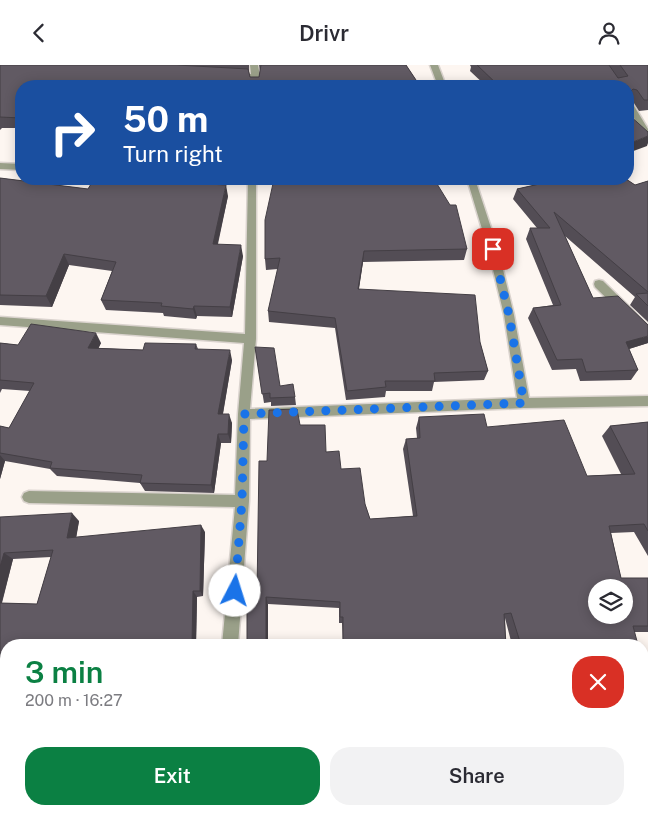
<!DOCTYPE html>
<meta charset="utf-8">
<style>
body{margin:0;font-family:"Public Sans",sans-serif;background:#f2f2f3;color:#2b2b33;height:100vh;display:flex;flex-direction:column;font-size:19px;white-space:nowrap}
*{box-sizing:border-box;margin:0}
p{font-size:16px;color:#7c7c81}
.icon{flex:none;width:28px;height:28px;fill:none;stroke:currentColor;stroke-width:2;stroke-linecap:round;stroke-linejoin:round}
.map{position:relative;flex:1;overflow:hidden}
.details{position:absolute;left:0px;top:574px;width:649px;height:176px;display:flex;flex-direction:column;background:#fff;border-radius:20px 20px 0 0;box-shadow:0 2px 12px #0003}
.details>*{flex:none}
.hud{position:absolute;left:15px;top:15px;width:619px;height:105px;border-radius:20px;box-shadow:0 2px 12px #0003;background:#1a4fa0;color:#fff;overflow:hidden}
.tools{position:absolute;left:588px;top:514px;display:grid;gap:10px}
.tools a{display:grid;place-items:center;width:45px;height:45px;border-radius:50%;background:#fff;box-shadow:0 2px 12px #0003;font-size:25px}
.pin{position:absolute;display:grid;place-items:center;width:42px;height:42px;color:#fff;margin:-21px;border-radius:10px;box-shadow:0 2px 8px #0006}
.me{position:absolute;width:55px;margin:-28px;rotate:5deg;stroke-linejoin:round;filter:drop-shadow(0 0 4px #0008)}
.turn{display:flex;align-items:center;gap:18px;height:105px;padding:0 25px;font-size:22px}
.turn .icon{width:65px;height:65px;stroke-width:2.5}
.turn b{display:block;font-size:35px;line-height:42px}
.round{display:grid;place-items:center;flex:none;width:52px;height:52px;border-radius:20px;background:#f2f2f3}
.head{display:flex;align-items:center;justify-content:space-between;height:85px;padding:0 25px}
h1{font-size:30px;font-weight:600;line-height:38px;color:#0b8043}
.cta{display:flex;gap:10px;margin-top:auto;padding:10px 25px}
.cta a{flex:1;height:58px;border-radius:20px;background:#0b8043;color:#fff;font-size:20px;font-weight:600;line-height:58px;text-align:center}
.cta a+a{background:#f2f2f3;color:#2b2b33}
header{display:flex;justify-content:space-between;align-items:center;height:65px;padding:0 25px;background:#fff;font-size:22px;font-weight:600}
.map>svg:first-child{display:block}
</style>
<header><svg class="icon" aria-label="back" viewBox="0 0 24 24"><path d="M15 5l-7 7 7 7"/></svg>Drivr<svg class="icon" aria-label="person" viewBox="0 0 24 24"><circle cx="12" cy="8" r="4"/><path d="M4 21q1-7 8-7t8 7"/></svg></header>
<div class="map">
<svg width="648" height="749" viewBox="0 0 648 749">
<rect width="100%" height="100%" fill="#fdf6f1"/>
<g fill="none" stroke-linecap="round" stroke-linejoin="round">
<g stroke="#dad3ce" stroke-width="3">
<g id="minor">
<path d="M250,0H258L260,11L259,21H251V13L233,12L229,10L233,8L251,9Z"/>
<path d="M430,0H438L446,21H438Z"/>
<path d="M628,36H631L648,64V72H645L628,43Z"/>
<path d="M0,98L21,99V105L0,104Z"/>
<path d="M248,114H256V274L250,344L517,333L504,250L488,184L467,114H475L498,184L514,250L529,333L648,331V341L524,343L250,354L249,436L238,580H222L235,442L29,438L24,436L22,432L24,428L29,426L235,430L238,349L244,278L0,260V252L245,269Z"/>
<path d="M599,215L603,216L648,260V271L644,270L595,222L594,219L595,216Z"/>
<path d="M648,617V634L642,636V619Z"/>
<rect x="0" y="677" width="6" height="16"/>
</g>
</g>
<use href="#minor" fill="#9aa089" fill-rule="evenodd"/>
</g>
<g fill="#534d55" fill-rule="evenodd">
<path d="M0,0H249V7L250,12H259L260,6L259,0H406L420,21H21V63H2L0,65Z"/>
<path d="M470,0H648V45L639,46L632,35L628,46V21H486L470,6L471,2Z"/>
<path d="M0,113L88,124L94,114H179L178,118L228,131L218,179L243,191L232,252L197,251L196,254L164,251L163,248L106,245L101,235L112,206L69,200L52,242L0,240Z"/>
<path d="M274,114L467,184L464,195L363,197L359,224L480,277L488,306L484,315L434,317L432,326H386L385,332L346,335L335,263L269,257L268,246L278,204L266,205L265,194Z"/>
<path d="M552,114H626L635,120L648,116V257L630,240L635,232L565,171L593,233L648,278L629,284L638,305L631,315L580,316L576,304L552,305L528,253L533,243L553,240L526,174L530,163H537L513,134L517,124L551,116Z"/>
<path d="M0,278L18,280L101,278L98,283L143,285L196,279L198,284L232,295L223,349L232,358L231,378H221L214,428L145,426L140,418L57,411L50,404L5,396L0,414V361L9,363L30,326L2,324L0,328Z"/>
<path d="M255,282L280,321L295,332L296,340L271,341V337L264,338Z"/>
<path d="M419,352L487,362L587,411L621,409L602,371L610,361L648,357V491L634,467L611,468L621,513H648V567H634L638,580H512L505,553L506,580H343L342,558H339V543L268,539L257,529L267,396L300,360L326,387L341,404L365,439L370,454L413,451L403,384L406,374L417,373L416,363Z"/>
<path d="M0,452L79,456L76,472L205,467L203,531L197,532L196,578H202L204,580H6V657H0ZM51,492L37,539L2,538L13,494Z"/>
<path d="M373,744H407L406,749H373Z"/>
<rect x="463" y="744" width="58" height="5"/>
</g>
<g fill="#443f45">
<path d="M580,17L579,21H558Z"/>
<path d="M648,71V78L647,81L628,88V79Z"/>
<path d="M175,114H179L178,117L179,121L173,117Z"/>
<path d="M226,120L228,131L215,190L213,179Z"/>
<path d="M241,180L243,191L232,252L230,242Z"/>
<path d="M364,186L363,197L357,235L358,224Z"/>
<path d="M64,189L69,200L52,242L46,231Z"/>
<path d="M194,241L197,251L196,254L193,244Z"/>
<path d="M96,268L101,278L94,293L88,283Z"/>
<path d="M648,271V278L619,287L626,277Z"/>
<path d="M230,285L232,295L221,359L218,349Z"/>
<path d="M229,349L232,358L231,378L228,369Z"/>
<path d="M218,369L221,378L214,428L211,420Z"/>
<path d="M0,390L5,396L0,414Z"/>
<path d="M72,448L79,456L75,480L67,473Z"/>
<path d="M201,460L205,467L203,531L200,526Z"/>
<path d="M4,488L13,494L0,544V502Z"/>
<path d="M193,526L197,532L196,580L192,579Z"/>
<path d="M266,532L268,539V580H266Z"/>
<path d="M36,744H46L44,749H34Z"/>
</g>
<g fill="#615a63" stroke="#443f45" fill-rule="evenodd">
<path d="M0,0H177L248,4L250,12H259L261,0H406L420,21H21V53L0,52Z"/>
<path d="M477,0H609L618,13L628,11L620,0H648V35H644L637,25L633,24L631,26L633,36H628V21H584L580,17L558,21H499Z"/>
<path d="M628,49L648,67V71L628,79Z"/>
<path d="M0,113L88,124L94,114H175L173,117L226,120L213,179L241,180L230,242L194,241L193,244L161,241L162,238L101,235L116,197L64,189L46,231L0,230Z"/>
<path d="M274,114H434L450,140H456L467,184L364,186L358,224L475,230L480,277L488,306L434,308L435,316H385L386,322L347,326L335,253L268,246L280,193L265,194V155Z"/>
<path d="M562,114H626L635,120L648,116V227L554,147L593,233L618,231L648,260V271L626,277L638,305L586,307L582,294L557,295L533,243L561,240L530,163H550L517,124Z"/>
<path d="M648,228V241L636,229Z"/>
<path d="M31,259L96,268L88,283L143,285L145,278L196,279L195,284L230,285L218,349H229L228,369H218L211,420L140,418L142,410L50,403L52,397L0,388V361L9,363L34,318L0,315V278L18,280Z"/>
<path d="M255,282L274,283L280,321L293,319L295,332L270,333V328L262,329Z"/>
<path d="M297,344L300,360H325L326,387L339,386L341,404L360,403L365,439L370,454L417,451L406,374L420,373L419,352L484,349L487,362L564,355L587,411L635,409L610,361L648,357V466L644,459L609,461L621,513H648V561H633L638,580H521L511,548L504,549L506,580H343V552H340V537L266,532V580H247V529H257L259,396H267L269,345ZM596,522H624V550H596Z"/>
<path d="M72,448L67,473L201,460L200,526H193L192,579L202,578V580H6V655H0V538L37,539L53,485L4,488L0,502V452Z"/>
<path d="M642,601L646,616H642Z"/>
<path d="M648,661V691L642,692V662Z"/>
<path d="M16,744H36L34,749H14Z"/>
<path d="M254,744H315L316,749H254Z"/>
<path d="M375,744H407L406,749H375Z"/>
<rect x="469" y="744" width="52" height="5"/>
</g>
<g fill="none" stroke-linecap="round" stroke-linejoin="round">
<path stroke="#1a73e8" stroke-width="9" stroke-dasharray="0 16.2" d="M235,526L242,436L244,349L524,338L509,250L493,184"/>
</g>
</svg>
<div class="tools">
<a><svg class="icon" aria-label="layers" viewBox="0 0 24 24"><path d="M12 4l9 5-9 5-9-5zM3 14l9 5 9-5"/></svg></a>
</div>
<div class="pin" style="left:493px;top:184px;background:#d93025"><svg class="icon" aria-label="arrive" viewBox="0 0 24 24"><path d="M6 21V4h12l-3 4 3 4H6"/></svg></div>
<svg class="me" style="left:235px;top:526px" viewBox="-20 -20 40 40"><circle r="19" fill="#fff"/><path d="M0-13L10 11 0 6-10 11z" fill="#1a73e8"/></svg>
<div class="hud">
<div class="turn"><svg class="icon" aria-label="right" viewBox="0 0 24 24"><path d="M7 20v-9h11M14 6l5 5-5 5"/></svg><div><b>50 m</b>Turn right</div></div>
</div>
<section class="details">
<div class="head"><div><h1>3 min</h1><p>200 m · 16:27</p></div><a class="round" style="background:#d93025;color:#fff"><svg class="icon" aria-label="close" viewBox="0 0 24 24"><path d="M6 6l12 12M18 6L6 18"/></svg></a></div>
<div class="cta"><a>Exit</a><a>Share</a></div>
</section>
</div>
